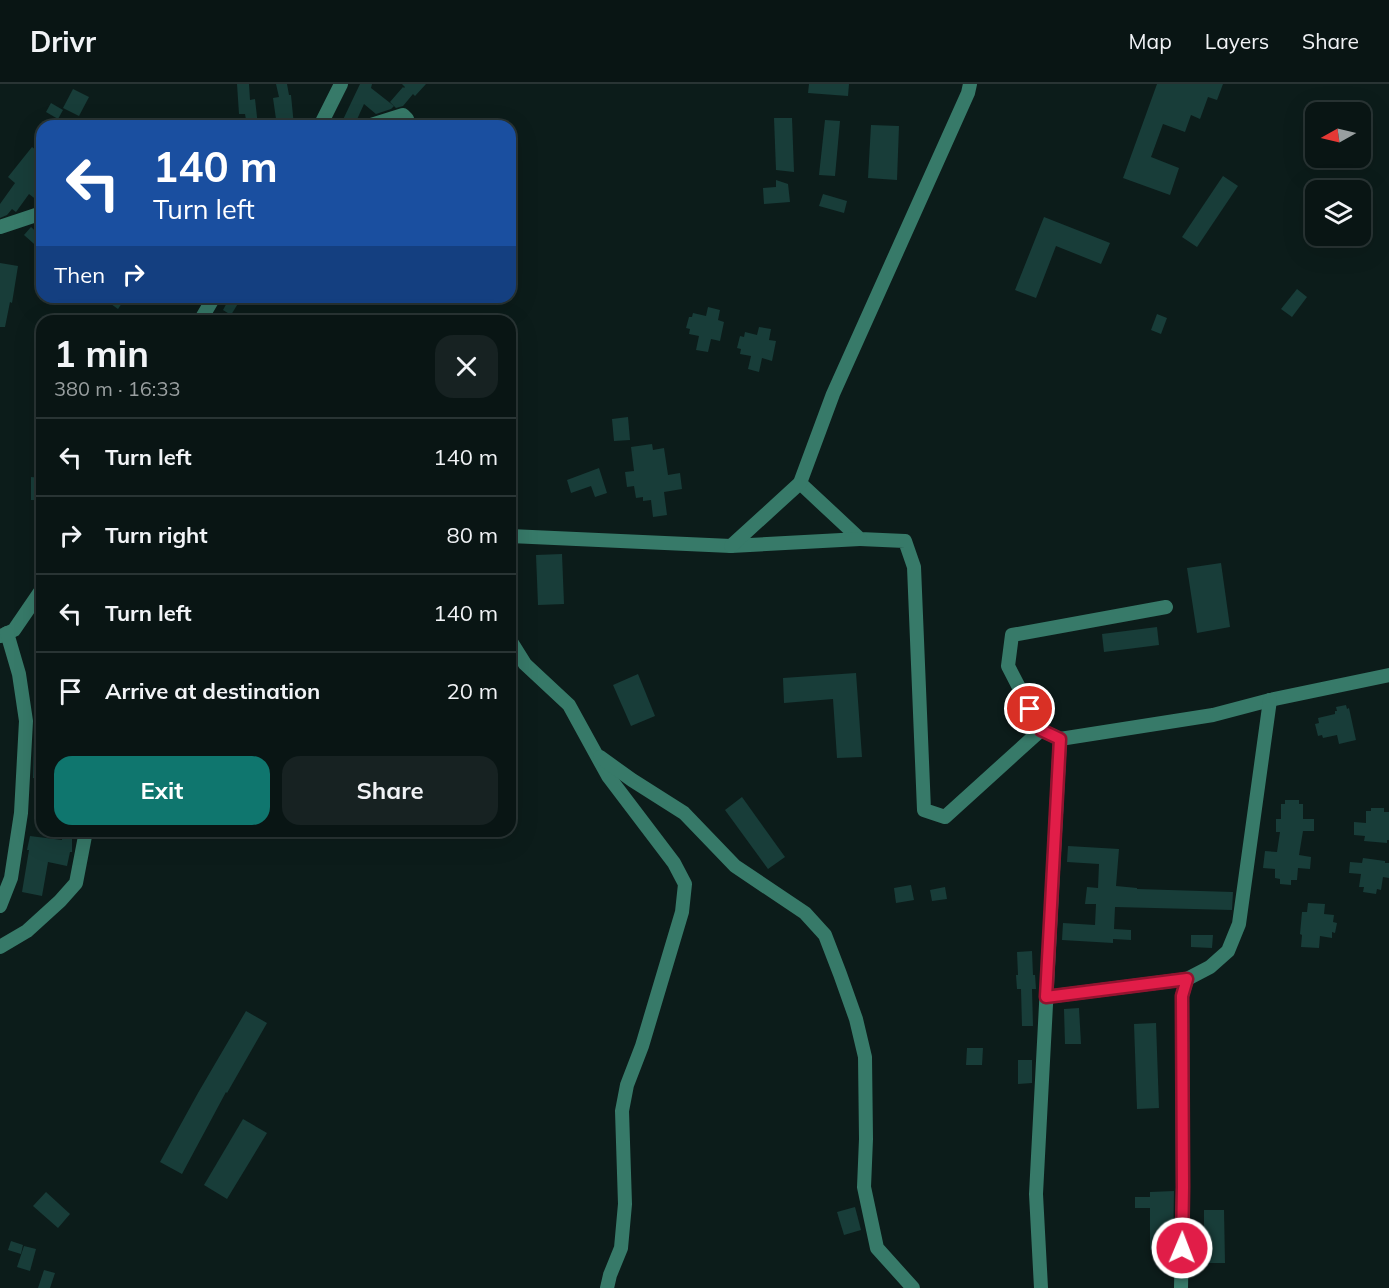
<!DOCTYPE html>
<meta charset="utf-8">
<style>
body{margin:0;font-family:Mulish,sans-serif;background:#172222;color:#f1f3f6;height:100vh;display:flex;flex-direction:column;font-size:22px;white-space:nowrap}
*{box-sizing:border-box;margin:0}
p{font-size:20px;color:#999fa0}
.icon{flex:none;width:33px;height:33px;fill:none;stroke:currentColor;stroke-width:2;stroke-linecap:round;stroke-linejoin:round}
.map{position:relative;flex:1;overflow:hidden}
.drawer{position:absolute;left:36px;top:231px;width:480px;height:522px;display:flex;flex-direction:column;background:#091514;border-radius:18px;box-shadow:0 6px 24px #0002,0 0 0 2px #293434}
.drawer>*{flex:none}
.banner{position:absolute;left:36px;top:36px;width:480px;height:183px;border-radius:18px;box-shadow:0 6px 24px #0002,0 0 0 2px #293434;background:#1a4fa0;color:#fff;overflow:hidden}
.needle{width:39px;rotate:262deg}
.tools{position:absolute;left:1305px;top:18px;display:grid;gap:12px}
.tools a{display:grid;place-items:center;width:66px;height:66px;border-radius:12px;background:#091514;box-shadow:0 6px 24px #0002,0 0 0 2px #293434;font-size:30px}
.pin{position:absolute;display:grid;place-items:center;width:51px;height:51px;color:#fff;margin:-26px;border:3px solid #fff;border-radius:50%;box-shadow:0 2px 6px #0007}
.me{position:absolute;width:66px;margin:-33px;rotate:1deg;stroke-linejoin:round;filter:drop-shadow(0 0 4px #0008)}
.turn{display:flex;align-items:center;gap:21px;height:126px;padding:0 18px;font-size:27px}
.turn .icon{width:78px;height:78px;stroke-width:2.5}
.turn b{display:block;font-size:42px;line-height:51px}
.then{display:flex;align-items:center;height:57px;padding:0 18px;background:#0003;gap:12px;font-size:22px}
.round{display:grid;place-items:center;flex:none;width:63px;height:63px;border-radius:18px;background:#172222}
.summary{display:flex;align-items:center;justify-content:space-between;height:102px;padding:0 18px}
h1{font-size:36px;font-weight:700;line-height:45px}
.primary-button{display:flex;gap:12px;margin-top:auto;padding:12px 18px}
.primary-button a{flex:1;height:69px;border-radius:18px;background:#0f766e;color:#fff;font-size:24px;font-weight:700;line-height:69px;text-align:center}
.primary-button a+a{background:#172222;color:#f1f3f6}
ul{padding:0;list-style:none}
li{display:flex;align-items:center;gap:18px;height:78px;padding:0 18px;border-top:2px solid #293434}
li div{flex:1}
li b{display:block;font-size:22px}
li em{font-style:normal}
header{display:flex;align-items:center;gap:36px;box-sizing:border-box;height:84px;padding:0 30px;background:#091514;border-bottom:2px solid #293434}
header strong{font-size:28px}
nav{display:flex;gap:33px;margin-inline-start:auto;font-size:21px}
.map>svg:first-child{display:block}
</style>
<header>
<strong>Drivr</strong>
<nav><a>Map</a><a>Layers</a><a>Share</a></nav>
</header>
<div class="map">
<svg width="1389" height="1204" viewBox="0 0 1389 1204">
<rect width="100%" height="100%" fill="#0c1c1a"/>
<g fill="#183d39">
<path d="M237,0H249L250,16L255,15L258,42H247L245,30H239Z"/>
<path d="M276,0H287L289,11H291L294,42H277L273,14L279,13Z"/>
<path d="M360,0H372L371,4L394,22L391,25L376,30L364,20L354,42H340Z"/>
<path d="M402,0H426L415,12L413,10L403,22L396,24L390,18L403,3L404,4L405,3Z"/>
<path d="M809,0H849L848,12L808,9Z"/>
<path d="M1157,0H1223L1217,16L1208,13L1200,35L1191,31L1185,48L1163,40L1151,73L1179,84L1170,111L1123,94Z"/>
<path d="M73,5L89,13L79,32L63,24Z"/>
<path d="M51,19L63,26L58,35L46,28Z"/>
<path d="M774,34H792L794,88L776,86Z"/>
<path d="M825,36L840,37L835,92L819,91Z"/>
<path d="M871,41L899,42L897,96L868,94Z"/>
<path d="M32,63L42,71V120L29,110L16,128L12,125L7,131L0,134V120L15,99L8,93Z"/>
<path d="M1223,92L1238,102L1197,163L1182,153Z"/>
<path d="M776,96L788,100L790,118L764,120L763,104L776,103Z"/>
<path d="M823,110L847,117L844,129L819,122Z"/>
<path d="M1044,133L1110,159L1101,180L1056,162L1036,214L1015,206Z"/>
<path d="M31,143L42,153V167L24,151Z"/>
<path d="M0,179L18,182L12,219L10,218L5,243H0Z"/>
<path d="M1297,205L1307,213L1292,233L1281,225Z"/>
<path d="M101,213H126L118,225Z"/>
<path d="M230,213H242L231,231L223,226Z"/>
<path d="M708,223L720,226L718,236L724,238L720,257L711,255L708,268L696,266L699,252L689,250L690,245L686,244L689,233H692L693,229L706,232Z"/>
<path d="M1157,230L1167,234L1161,250L1151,246Z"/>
<path d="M759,243L771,245L769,256L776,257L772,277L762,274L759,288L748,285L751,272L740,270L741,265L737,264L740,252L744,253L745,248L757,251Z"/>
<path d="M628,333L630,356L614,357L612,335Z"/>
<path d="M652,360L653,366L664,364L668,391L680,389L682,405L664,408L667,431L653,433L651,416L643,417V413L636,414L634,402L627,403L625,388L634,387L631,363Z"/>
<path d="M599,384L607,409L595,413L591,402L571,409L567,396Z"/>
<path d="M31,393L42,394V416H31Z"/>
<path d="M562,470L564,520L538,521L536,471Z"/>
<path d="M1221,479L1230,543L1197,549L1187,484Z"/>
<path d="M1157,543L1159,561L1104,568L1102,550Z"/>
<path d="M856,589L862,673L837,674L833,615L784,619L783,594Z"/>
<path d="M638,590L655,632L631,642L613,601Z"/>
<path d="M1346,621L1347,625L1349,624L1356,656L1339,660L1337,651L1323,654L1322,651L1318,652L1315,640L1319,639L1318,634L1335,630V627H1337L1336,623Z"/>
<path d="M34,655H42V694H33Z"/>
<path d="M742,713L785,773L768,785L725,726Z"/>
<path d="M1285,716H1299V720H1303V735H1314V747H1303L1299,771L1311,773L1310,785L1298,784L1297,796H1291V801L1280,800V795L1275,794V785L1263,784L1265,767L1277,768L1280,748H1276V735H1281V720H1285Z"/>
<path d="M1371,724H1384V728H1389V756H1387V759L1364,757L1365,752L1354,751V738L1366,739V727H1371Z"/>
<path d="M62,750H72V768H70L67,782L48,778L42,812L22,808L29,766H27L30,752L62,756Z"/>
<path d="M1068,762L1119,765L1116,802L1137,804V805L1233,808L1232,826L1115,823L1114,845L1131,846V856L1113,855V859L1062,856L1063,839L1095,841L1096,820H1085L1087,803L1098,804L1099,780L1067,778Z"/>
<path d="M1363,774L1385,777V779H1389V794L1383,793L1381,806L1377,805L1376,810L1363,808L1364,803H1359L1361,790L1349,789L1350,778L1362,779Z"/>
<path d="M911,801L914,816L896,819L894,804Z"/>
<path d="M945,803L947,815L932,817L930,806Z"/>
<path d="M1308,819L1325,820L1324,830L1334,831L1333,838L1337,839L1335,849L1332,848V854L1320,852L1319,864L1301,863L1302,851L1300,850L1302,828H1307Z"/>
<path d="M1191,851H1213L1212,864L1191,863Z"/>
<path d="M1032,867L1033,891H1035L1036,905H1032L1033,942H1022L1021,905H1017L1016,891H1018L1017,868Z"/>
<path d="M1079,924L1081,960H1065L1064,925Z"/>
<path d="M246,927L267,939L227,1009L226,1008L182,1090L160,1078L198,1009Z"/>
<path d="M1156,939L1159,1024L1137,1025L1134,940Z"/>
<path d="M967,964H983L982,981H966Z"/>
<path d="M1018,976H1032V999L1018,1000Z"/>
<path d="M243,1035L267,1049L227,1115L204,1101Z"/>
<path d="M1174,1107L1173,1165L1150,1166V1124H1135V1113H1150V1108Z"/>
<path d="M46,1108L70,1130L58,1144L33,1122Z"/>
<path d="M855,1123L861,1146L844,1151L837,1128Z"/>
<path d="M1204,1126H1224L1225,1179H1204Z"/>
<path d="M11,1157L23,1161L21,1170L8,1166Z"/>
<path d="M24,1162L36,1165L30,1187L17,1183Z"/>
<path d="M44,1186L55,1189L50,1204H38Z"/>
</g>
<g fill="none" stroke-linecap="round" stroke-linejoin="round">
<g stroke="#377a69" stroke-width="14">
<path d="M320,42L341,0"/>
<path d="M368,42L403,31L407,35L409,42"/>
<path d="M0,143L42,129"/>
<path d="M200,237L214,213"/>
<path d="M800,399L860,455L905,457L914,483L924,726L945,733L1041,646L1060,655L1036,1110L1041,1204"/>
<path d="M510,452L731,462L860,455"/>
<path d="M731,462L800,399L833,310L968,9L970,0"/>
<path d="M1,552L14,546L42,505"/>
<path d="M510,556L525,580L569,621L608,692L674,779L685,800L682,828L642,962L627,1001L622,1027L625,1120L621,1164L610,1191L607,1204"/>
<path d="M1041,646L1008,582L1012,551L1166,523"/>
<path d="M1060,655L1213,631L1270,616L1389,591"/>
<path d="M600,673L632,696L684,729L735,782L805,829L825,851L840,890L856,935L865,973L866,1055L864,1103L877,1164L913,1204"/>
<path d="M0,822L11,794L21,729L26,637L19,590L7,549"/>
<path d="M0,863L27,847L60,817L76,799L86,747"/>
<path d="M1046,913L1187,895"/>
<path d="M1181,1204L1183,1103L1182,912L1187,895L1210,883L1228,867L1239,840L1270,616"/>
</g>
</g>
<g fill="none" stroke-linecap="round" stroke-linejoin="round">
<g stroke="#92132f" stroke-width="15">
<path id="route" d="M1030,625L1041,646L1060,655L1046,913L1187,895L1182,912L1183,1103L1182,1164"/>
</g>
<use href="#route" stroke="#e11d48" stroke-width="10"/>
</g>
</svg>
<div class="tools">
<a><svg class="needle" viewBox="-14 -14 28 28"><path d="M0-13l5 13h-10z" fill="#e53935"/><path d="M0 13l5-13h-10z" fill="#999fa0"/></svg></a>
<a><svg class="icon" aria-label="layers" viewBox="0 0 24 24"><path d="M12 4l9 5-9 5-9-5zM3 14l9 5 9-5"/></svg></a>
</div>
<div class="pin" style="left:1030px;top:625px;background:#d93025"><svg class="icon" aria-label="arrive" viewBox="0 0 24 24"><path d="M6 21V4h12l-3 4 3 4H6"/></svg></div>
<svg class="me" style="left:1182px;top:1164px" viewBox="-20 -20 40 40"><circle r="17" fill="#e11d48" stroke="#fff" stroke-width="3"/><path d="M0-11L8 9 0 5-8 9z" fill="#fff"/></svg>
<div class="banner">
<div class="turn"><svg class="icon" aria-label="left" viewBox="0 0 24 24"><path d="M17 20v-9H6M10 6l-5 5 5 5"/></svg><div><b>140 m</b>Turn left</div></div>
<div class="then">Then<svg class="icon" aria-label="right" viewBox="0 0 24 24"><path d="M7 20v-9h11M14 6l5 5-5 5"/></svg></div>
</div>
<section class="drawer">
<div class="summary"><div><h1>1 min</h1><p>380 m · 16:33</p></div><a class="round"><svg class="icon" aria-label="close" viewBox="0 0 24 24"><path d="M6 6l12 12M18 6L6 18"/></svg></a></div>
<ul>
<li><svg class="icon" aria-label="left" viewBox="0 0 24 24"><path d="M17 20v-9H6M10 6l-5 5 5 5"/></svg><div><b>Turn left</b></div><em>140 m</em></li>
<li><svg class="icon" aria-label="right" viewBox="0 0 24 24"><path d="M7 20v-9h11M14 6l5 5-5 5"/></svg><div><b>Turn right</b></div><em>80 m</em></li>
<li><svg class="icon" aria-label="left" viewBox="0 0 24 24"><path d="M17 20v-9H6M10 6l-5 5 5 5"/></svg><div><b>Turn left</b></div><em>140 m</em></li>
<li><svg class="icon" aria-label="arrive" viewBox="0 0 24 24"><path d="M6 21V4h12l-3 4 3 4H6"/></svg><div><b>Arrive at destination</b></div><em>20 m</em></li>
</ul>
<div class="primary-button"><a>Exit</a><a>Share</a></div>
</section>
</div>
